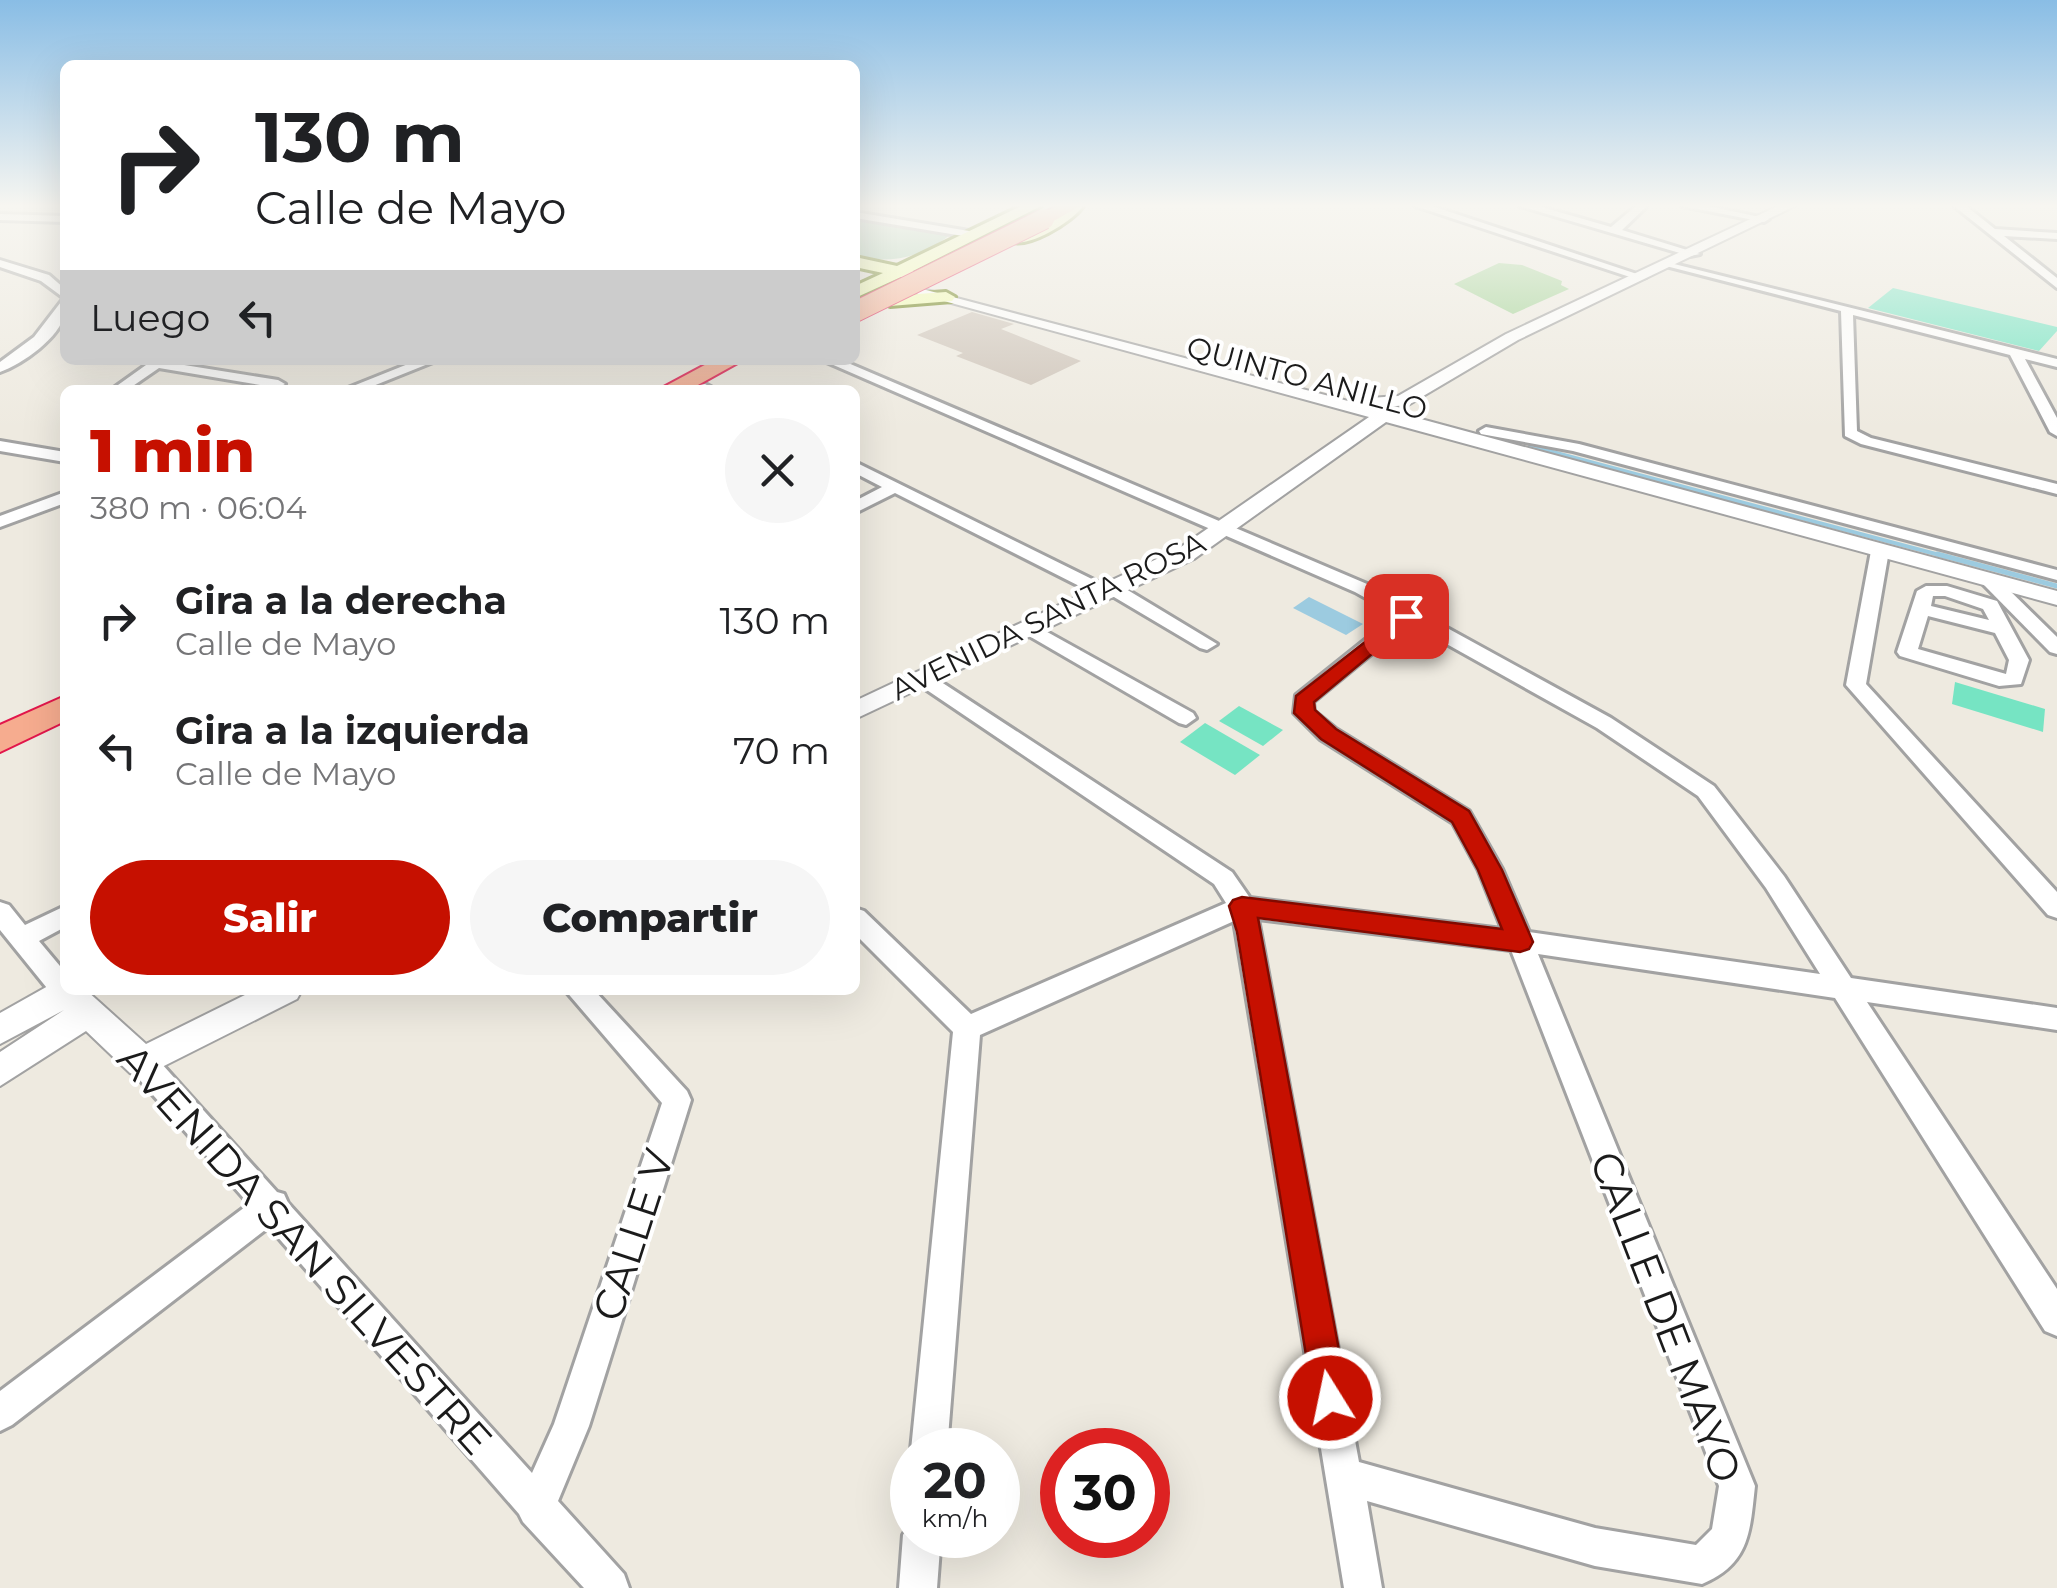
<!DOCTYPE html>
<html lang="es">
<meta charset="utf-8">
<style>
body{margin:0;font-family:Montserrat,sans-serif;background:#f6f6f6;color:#202124;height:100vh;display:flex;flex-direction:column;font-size:38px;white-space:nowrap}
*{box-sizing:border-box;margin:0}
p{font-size:32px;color:#757577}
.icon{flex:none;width:55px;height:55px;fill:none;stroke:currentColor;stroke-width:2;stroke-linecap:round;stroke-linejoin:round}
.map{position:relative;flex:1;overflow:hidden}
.sheet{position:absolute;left:60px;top:385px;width:800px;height:610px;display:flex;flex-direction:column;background:#fff;border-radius:15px;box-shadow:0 10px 40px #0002}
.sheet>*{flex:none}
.banner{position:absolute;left:60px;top:60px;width:800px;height:305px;border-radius:15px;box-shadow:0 10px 40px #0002;background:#fff;color:#202124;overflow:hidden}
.speed{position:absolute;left:890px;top:1428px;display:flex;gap:20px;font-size:50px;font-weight:700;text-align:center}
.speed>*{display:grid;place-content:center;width:130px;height:130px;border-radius:50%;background:#fff;box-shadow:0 10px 40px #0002;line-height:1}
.speed small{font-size:25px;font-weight:400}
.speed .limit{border:15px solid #d22;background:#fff;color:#111}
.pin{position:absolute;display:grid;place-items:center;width:85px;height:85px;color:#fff;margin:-42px;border-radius:20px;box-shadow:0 5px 15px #0006}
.me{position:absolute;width:110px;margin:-55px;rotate:350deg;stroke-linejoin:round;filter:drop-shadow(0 0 8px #0008)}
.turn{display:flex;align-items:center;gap:35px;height:210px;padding:0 30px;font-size:45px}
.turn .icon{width:130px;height:130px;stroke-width:2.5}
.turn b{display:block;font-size:70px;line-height:85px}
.then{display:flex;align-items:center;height:95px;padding:0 30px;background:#0003;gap:20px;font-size:38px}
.round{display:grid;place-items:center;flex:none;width:105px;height:105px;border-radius:52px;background:#f6f6f6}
.headline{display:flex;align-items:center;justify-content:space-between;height:170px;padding:0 30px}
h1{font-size:60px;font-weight:800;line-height:75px;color:#c61000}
.button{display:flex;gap:20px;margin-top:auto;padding:20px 30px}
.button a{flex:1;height:115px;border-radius:60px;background:#c61000;color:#fff;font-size:40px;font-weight:800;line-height:115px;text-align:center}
.button a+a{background:#f6f6f6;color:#202124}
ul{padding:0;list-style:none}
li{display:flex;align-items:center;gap:30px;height:130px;padding:0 30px}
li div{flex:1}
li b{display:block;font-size:38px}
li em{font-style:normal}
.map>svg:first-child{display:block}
</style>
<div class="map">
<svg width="2057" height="1588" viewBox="0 0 2057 1588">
<rect width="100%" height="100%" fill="#eeeae0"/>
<path fill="#9ed191" d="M1499,263L1522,265L1562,281L1561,285L1569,289L1513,314L1454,284Z"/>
<path fill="#9fc8a9" d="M855,218L948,232L951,234C924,257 889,265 855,256Z"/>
<g fill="#76e4c3">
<path d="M1893,288L2057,327V331L2039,351L1868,308Z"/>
<path d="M1955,682L2045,709L2043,732L1952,704Z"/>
<path d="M1239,706L1283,730L1263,746L1219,721Z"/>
<path d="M1205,723L1260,755L1235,775L1180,742Z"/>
</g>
<path fill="#9ccbe0" d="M1309,597L1363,624L1346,635L1293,608Z"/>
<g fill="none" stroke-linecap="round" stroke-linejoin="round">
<path stroke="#9ccbe0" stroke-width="4" d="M1530,446L1947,557"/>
<path stroke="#9ccbe0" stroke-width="5" d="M1937,554L2057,586"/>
</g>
<path fill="#cec4b9" d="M972,312L1014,324L1001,329L1081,361L1031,385L956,356L963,353L917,335Z"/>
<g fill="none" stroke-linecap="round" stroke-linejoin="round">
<g stroke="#a2a2a2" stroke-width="6">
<g id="minor">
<path d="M1415,206H1432L1646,277L1636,279Z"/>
<path d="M1520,206H1538L1611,227L1636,206H1647L1622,230L1700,254L1690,256Z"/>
<path d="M1682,206H1708L1769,219L1764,222Z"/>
<path d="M1954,206H1966L1995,229L2057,233V239L2004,236L2057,278V288Z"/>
<path d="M855,212L975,232L980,235L975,238L855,218Z"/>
<path d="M0,214L65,216V222L0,220Z"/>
<path d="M0,260L49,275L65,289C65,296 67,306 65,313C60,338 22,364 0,372V362L34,337L64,298L41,281L0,267Z"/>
<path d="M1666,262L2057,359V367L2025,359L2057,418V436L2050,432L2010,355L1853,315L1857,431L1871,438L2057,484V494L1861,444L1845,436L1841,311L1666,266Z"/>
<path d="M153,360L278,380L285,384L278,388L159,368L127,390H111Z"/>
<path d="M418,360H438L363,390H343Z"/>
<path d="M822,360H841L1367,584L1611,718L1714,786L1784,876L1851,978L2057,1008V1030L1867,1002L2057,1289V1336L2045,1331L1835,998L1538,954L1755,1486C1750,1531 1750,1564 1702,1584L1595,1566L1367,1501L1382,1588H1344L1234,921L980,1035L947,1450H912V1454L911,1450L953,1032L855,934V908L864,911L971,1014L1226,903L1214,884L915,682L912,678L915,674H929L1232,872L1250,898L1502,929L1478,869L1453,823L1320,739L1294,713L1296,695L1396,615L1355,592ZM1409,623L1597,728L1698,796L1766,888L1820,974L1529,932L1502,869L1469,811L1336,729L1314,711L1313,702ZM1258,919L1511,950L1719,1486L1712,1529L1696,1545L1595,1528L1359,1462Z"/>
<path d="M705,384L716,390H699L700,385Z"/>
<path d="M1486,427L1579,444L2057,570V580L1573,451L1481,434L1479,431Z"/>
<path d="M0,441L65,452V462L0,451Z"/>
<path d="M855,462L1108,587L1121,586L1217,644L1207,650L1200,648L1114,597H1101L895,493L855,513V501L882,487L855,473Z"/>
<path d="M65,492V503L0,527V516Z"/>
<path d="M1880,546L1889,551L1866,684L2057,892V918L2048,915L1846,685L1871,551Z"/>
<path d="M1990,576L1996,577L2057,637V654L2050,652L1984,585V577Z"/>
<path d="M1947,586L1997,601L2029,660L2021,684L1999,686L1900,656L1897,652L1917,591L1926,586ZM1933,596H1945L1983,609L1989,620L1931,606ZM1928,616L1995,633L2009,660L2006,674L1918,649Z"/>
<path d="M1031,623L1193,713L1196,718L1186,725L1179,723L1024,633L1021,629Z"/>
<path d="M0,902L9,905L25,925L65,906V927L39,941L65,972V990H77L73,998L64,1001L55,998L0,930Z"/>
<path d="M565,990H594L687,1091L691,1100L589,1426L558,1501L624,1574L629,1588H584L523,1522L519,1514L269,1227L12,1425L0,1431V1391L249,1204L132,1071L128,1062L132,1053L142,1050L152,1053L277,1192L284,1194L288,1203L532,1473L554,1424L662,1103Z"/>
<path d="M912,1520V1535H941L937,1588H899L903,1535Z"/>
</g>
</g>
<g stroke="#a2a2a2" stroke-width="4">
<g id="tertiary">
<path d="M1778,206H1795L1518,340L1408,405L1385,407L1384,409L2057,591V605L1386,422L1194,559L855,719V701L1178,549L1369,417L911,292V286L1367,406L1370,398L1398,396L1506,334Z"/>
<path d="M64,977L65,990H86L146,1044L255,990H302L297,999L142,1077L130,1073L86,1031L0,1086V1052L64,1010L0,1044V1013Z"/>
</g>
</g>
<g stroke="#5e7400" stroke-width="6">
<g id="secondary">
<path d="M1021,206H1041L913,271L912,277H901L855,298V286L883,273L855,267V257L897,266Z"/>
<path d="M1068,206H1083C1072,222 1025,251 1008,240Z"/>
<path d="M946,292L955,297L952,301L890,306L881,301L890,296Z"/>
</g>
</g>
<g stroke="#e2164b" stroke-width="4">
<g id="trunk">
<path d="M1057,206H1080L1050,223H1038V215Z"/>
<path d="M714,360H743L689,390H658Z"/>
<path d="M65,696V721L0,752V725Z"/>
</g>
</g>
<use href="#minor" fill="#fff" fill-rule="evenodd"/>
<use href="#tertiary" fill="#fff" fill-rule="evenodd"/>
<use href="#secondary" fill="#f3fead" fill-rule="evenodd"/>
<use href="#trunk" fill="#f6ac8f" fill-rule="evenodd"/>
<g stroke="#e2164b" stroke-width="22" stroke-linecap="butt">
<path id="trunk-bridge" d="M855,312L1044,219"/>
</g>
<use href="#trunk-bridge" stroke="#f6ac8f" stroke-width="20"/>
</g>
<linearGradient id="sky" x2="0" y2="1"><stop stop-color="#89bde5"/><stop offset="0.48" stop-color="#f7f6f1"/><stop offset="1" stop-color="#f7f6f1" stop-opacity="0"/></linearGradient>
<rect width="2057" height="429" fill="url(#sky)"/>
<path fill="#c61000" stroke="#810a00" stroke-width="2.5" d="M1406,610L1413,612V620L1314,702L1315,710L1336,729L1469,811L1502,870L1533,942L1529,949L1520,952L1258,918L1348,1398L1343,1410L1330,1415L1318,1410L1313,1398L1237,932L1229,906L1233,900L1242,897L1502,929L1478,870L1452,822L1321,739L1294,713L1296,696Z"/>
<g text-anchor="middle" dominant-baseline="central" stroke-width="8" stroke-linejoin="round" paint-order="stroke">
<g font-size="30" fill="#1b1b1b" stroke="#fff">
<text transform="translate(1307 378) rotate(15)">QUINTO ANILLO</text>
<text transform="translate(1048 616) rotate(-26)">AVENIDA SANTA ROSA</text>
</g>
<g font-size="42" fill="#1b1b1b" stroke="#fff">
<text transform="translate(633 1235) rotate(-72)">CALLE V</text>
<text transform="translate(305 1249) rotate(48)">AVENIDA SAN SILVESTRE</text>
<text transform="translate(1666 1317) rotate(69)">CALLE DE MAYO</text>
</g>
</g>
</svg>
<div class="speed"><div>20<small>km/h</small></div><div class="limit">30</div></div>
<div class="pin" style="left:1406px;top:616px;background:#d93025"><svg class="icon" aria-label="arrive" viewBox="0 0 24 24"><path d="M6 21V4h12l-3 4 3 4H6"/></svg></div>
<svg class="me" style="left:1330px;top:1398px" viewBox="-20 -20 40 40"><circle r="17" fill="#c61000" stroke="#fff" stroke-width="3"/><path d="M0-11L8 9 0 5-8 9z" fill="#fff"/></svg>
<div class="banner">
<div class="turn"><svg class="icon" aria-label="right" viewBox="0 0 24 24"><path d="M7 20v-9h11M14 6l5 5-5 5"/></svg><div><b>130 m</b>Calle de Mayo</div></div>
<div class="then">Luego<svg class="icon" aria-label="left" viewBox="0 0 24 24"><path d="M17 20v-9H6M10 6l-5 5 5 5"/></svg></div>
</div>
<section class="sheet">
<div class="headline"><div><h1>1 min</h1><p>380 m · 06:04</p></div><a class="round"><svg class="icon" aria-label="close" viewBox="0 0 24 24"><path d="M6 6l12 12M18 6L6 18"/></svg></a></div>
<ul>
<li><svg class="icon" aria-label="right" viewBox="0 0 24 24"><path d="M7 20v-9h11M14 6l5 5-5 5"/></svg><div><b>Gira a la derecha</b><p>Calle de Mayo</p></div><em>130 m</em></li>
<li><svg class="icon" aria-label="left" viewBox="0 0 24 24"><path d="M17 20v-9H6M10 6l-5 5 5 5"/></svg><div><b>Gira a la izquierda</b><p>Calle de Mayo</p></div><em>70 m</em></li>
</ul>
<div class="button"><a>Salir</a><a>Compartir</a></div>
</section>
</div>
